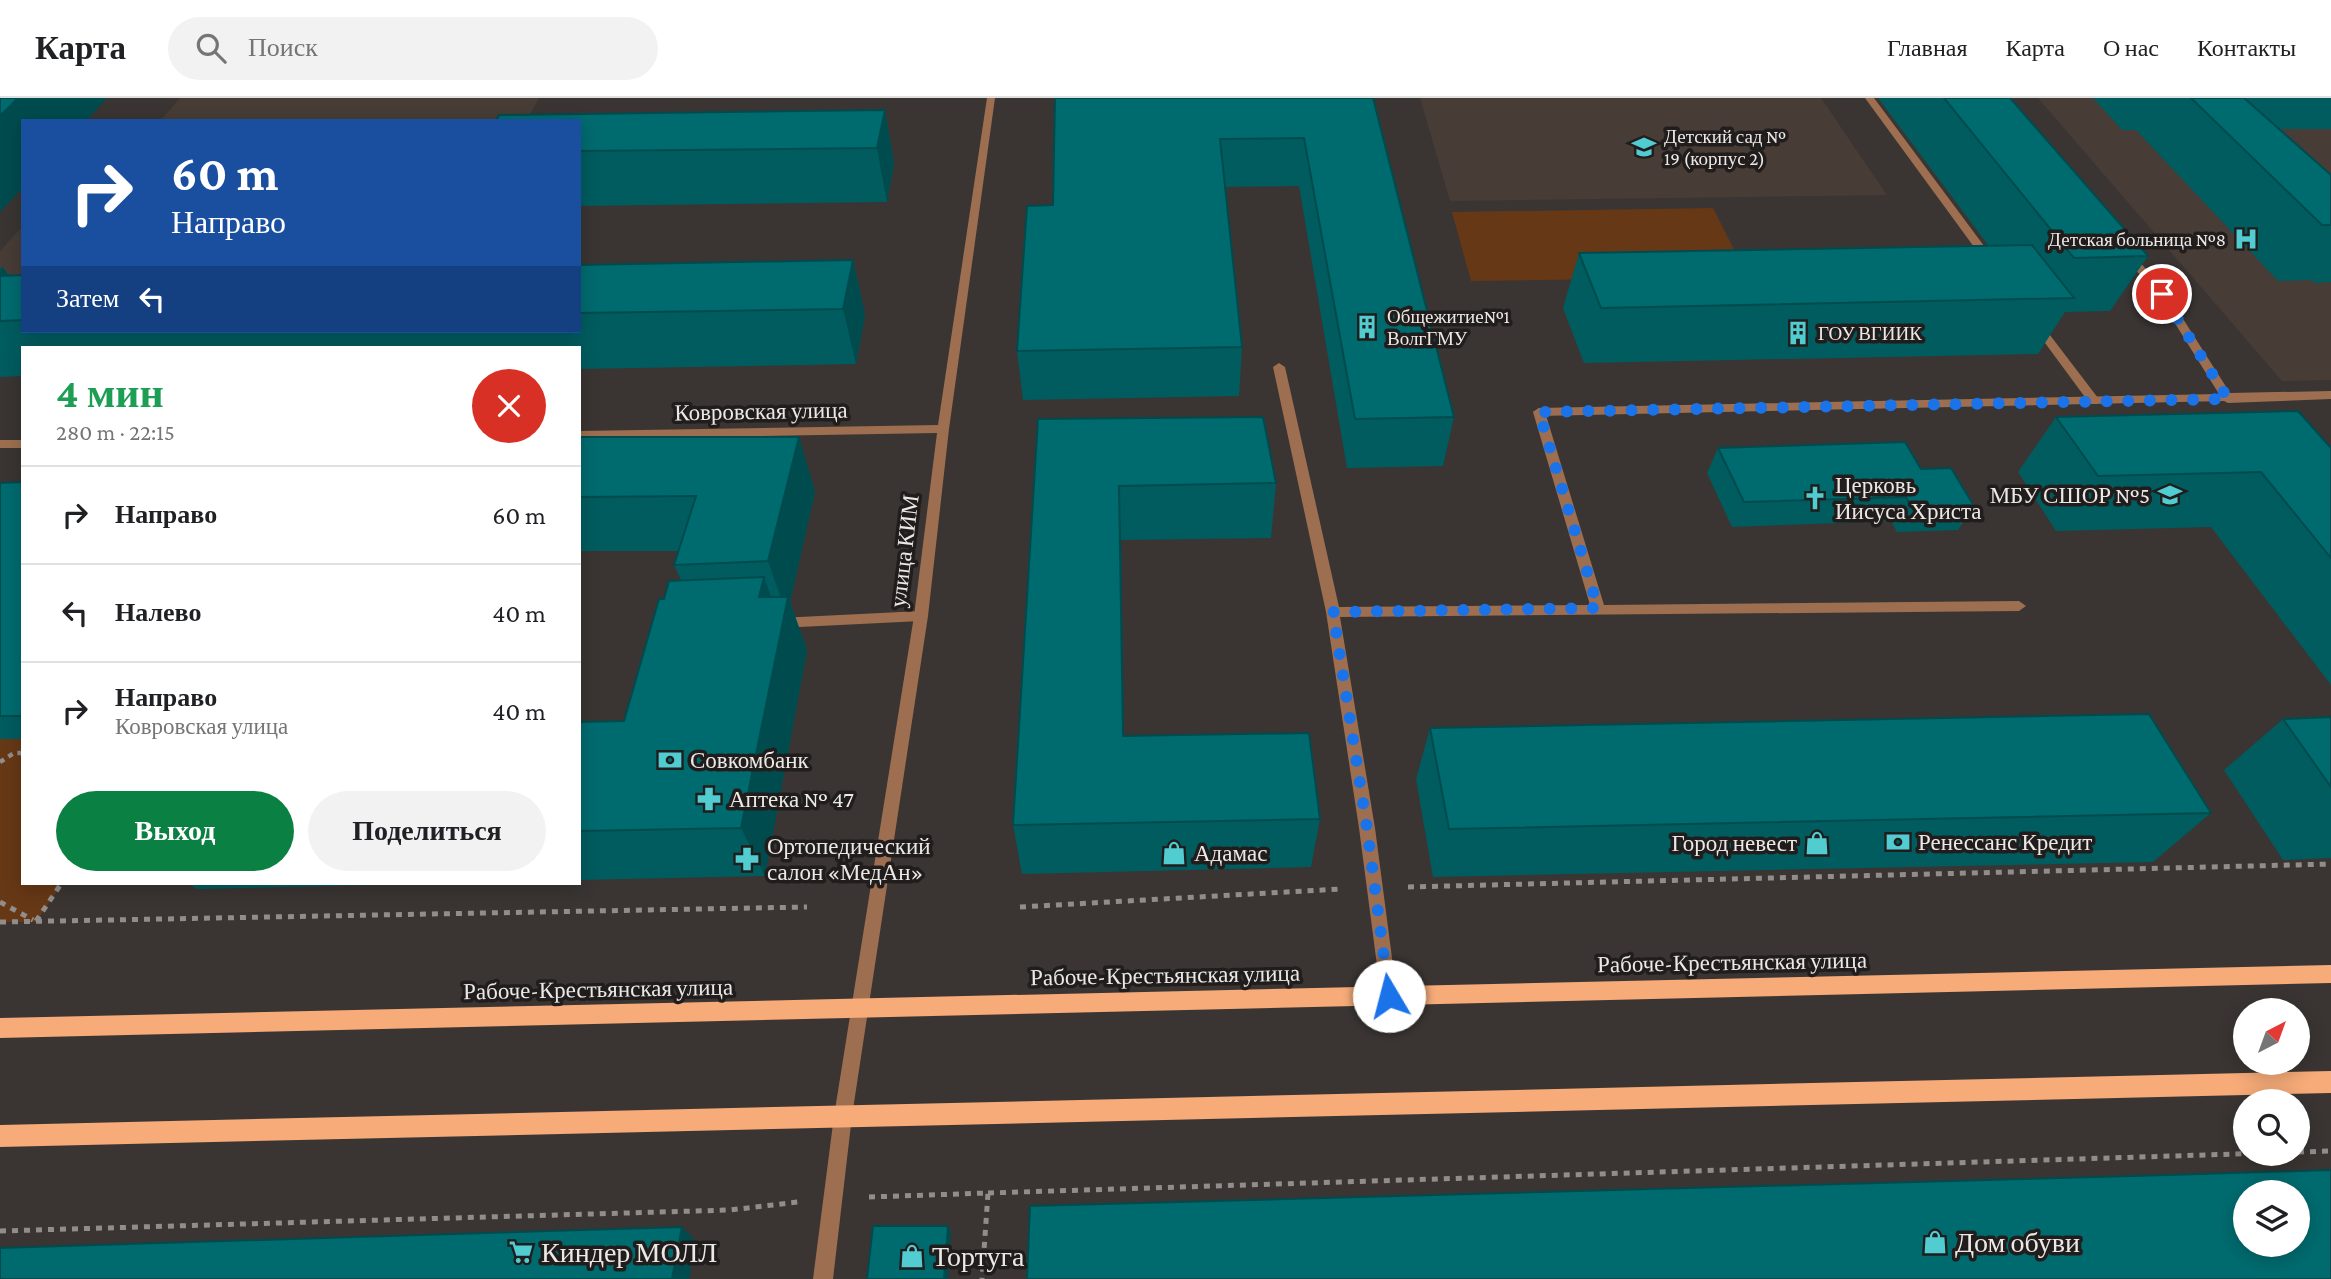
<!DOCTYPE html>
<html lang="ru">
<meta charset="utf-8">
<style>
body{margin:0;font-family:"Crimson Pro",serif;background:#f2f2f2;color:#202124;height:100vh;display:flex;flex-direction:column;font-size:26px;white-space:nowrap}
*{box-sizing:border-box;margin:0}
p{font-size:23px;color:#757577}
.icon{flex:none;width:38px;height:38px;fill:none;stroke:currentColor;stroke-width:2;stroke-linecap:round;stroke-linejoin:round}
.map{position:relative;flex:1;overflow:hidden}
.drawer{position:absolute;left:21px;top:248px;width:560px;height:539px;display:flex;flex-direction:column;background:#fff;border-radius:0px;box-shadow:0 4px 18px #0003}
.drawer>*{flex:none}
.banner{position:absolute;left:21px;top:21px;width:560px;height:214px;border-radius:0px;box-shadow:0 4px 18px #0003;background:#1a4fa0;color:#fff;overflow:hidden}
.needle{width:46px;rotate:41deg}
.tools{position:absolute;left:2233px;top:900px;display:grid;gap:14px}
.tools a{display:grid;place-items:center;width:77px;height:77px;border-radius:50%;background:#fff;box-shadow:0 4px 18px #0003;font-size:35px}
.pin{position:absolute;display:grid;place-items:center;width:60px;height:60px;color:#fff;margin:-30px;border:4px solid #fff;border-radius:50%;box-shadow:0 2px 7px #0007}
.me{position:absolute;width:77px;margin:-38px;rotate:352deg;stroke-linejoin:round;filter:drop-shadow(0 0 5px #0008)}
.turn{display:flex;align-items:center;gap:24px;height:147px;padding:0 35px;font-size:32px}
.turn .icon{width:91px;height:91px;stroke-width:2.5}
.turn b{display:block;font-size:49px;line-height:60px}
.then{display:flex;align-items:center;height:66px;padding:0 35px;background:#0003;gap:14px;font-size:26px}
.round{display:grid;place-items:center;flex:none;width:74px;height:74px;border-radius:37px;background:#f2f2f2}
.headline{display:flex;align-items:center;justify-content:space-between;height:119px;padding:0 35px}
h1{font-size:42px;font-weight:700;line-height:52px;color:#1e9e55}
.cta{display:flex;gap:14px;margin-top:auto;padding:14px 35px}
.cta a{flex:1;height:80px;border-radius:42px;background:#0b8043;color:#fff;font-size:28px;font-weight:700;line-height:80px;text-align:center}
.cta a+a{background:#f2f2f2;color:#202124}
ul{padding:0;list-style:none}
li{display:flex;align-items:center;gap:21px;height:98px;padding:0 35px;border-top:2px solid #e0e0e0}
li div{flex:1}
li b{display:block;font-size:26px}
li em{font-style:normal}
header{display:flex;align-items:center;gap:42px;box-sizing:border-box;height:98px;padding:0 35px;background:#fff;border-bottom:2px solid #e0e0e0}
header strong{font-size:33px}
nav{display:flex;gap:38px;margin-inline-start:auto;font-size:24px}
.search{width:490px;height:63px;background:#f2f2f2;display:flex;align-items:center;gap:18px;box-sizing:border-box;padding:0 24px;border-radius:38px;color:#757577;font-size:26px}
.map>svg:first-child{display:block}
</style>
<header>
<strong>Карта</strong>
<div class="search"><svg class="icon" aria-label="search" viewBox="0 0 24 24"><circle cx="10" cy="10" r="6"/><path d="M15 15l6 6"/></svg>Поиск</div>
<nav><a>Главная</a><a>Карта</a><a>О нас</a><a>Контакты</a></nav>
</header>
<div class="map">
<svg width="2331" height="1181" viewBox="0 0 2331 1181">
<rect width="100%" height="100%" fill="#3a3532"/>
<g fill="#473c36">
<path d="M180,0H539L526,23H160Z"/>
<path d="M1420,0H1821L1887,97L1450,103Z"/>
<path d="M2038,0H2331V282L2282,283Z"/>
<path d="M23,128V200L0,201V153Z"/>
</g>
<g fill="#663816">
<path d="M1713,110L1748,179L1471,183L1452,114Z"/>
<path d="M0,641H23V786H62L36,824H0Z"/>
</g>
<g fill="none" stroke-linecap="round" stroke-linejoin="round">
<path stroke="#918d8a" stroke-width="4.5" stroke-dasharray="5 5" stroke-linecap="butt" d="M0,664L14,655H23"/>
<g stroke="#918d8a" stroke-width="5" stroke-dasharray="6 6" stroke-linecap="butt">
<path d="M1408,789L2331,766"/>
<path d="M0,804L33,822"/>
<path d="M1020,809L1340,791"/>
<path d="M36,823L61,786"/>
<path d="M0,824L807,809"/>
<path d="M2298,1054L2331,1053"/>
<path d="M988,1095L2268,1055"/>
<path d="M869,1099L988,1095L982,1181"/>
<path d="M0,1133L730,1112L798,1104"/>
</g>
<g fill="#9d6f50" fill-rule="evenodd">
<path d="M1865,0H1874L1993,160V164H1985Z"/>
<path d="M2036,223L2040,224L2098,300V306H2090L2031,226Z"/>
<path d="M1279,265L1285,269L1339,509L1590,507L1533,314L1539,310L1545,314L1604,507L2019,503L2026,508L2019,513L1340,519L1375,730L1397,898L1395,903L1389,906L1383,903L1381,898L1359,730L1326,514L1273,269Z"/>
<path d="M921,513L928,518L921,523L779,530L772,525L779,520Z"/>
</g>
<g fill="#9d6f50" fill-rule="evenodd">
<path d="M987,0H995L949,331L928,518L852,1018L833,1181H813L834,1018L914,518L937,335L579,341V333L938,327Z"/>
<path d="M2127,153L2131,154L2166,194L2230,295L2331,293V301L2228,305L2224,303L1539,318L1533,314L1539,310L2219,296L2158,198L2122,156Z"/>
<rect x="0" y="342" width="23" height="8"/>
</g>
<g fill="#f6ab78" fill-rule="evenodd">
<path d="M2331,867V885L0,940V920Z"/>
<path d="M2331,973V995L0,1049V1027Z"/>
</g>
</g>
<g fill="#005c5f">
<path d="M1055,0H1373L1454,319L1443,368L1347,370L1299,88L1225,89L1242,249L1239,298L1023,302L1017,253L1053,107Z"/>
<path d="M1878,0H2010L2148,158L2110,213L2065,214L2038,256L1584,265L1563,210L1579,155L1988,147Z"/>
<path d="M2093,0H2331V31H2279L2331,77V184L2315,185L2312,182L2278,183L2136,32H2122Z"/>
<path d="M885,12L894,66L887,104L579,108V23Z"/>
<path d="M853,162L865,217L856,266L579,271V250H23V278L0,279V169H2L9,177H23V233H579V167Z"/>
<path d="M2056,319L2331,350V587L2211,429L2056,433L2018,374Z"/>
<path d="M1038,321L1276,385L1271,440L1121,442L1124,638L1320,721L1311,769L1022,776L1013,727Z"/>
<path d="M579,339H799L815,394L790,504L807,552L765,778L579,782V624L624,623L681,482L674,467L679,453H579Z"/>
<path d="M1718,350L1921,371L1974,408L1958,432L1897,434L1891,423L1732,429L1707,375Z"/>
<path d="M23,384V641H0V385Z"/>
<path d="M2331,619V760L2283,762L2224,672L2283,621Z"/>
<path d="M1430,630L2211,715L2153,764L1433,779L1416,681Z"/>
<path d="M190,786H421L196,791Z"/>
</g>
<g fill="#004b4e">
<path d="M18,0H107L86,23H23V90L0,114V18Z"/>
<path d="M885,12L894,66L887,104L877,50Z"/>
<path d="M853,162L865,217L856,266L843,211Z"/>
<path d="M2,169L23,194L0,184V171Z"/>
<path d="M799,339L815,394L790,504L807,552L765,778L741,730L759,499L764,479L782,529L785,512L768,463Z"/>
<path d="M1119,388L1121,442L1125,688L1123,638Z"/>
<path d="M948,1128L951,1135L948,1181H944Z"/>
<path d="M682,1129L696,1143L689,1181H672Z"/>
</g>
<g fill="#006b6f" stroke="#004b4e" stroke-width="2" fill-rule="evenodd">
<path d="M0,0H18L0,18Z"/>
<path d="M1055,0H1373L1454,319L1355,321L1304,40L1220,41L1242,249L1017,253L1027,108L1053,107Z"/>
<path d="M1944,0H2010L2148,158L2074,160Z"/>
<path d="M2191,0H2244L2331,77V127H2322Z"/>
<path d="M885,12L877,50L579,53V23H496L499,17Z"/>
<path d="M2032,147L2074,200L1601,210L1579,155Z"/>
<path d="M853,162L843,211L579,215V167Z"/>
<path d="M23,177V222L0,223V178Z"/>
<path d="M2298,313L2331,350V460L2261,374L2098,378L2056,319Z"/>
<path d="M1263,319L1276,385L1119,388L1123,638L1309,635L1320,721L1013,727L1038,321Z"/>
<path d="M579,339H799L768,463L674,467L696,398L579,399Z"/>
<path d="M1905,344L1921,371L1951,370L1974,408L1912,410L1906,399L1744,404L1718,350Z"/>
<path d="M23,384V618H0V385Z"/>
<path d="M764,479L759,499H788L741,730L579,733V624L624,623L659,501H664L669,483Z"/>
<path d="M2149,616L2211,715L1449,731L1430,630Z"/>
<path d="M2331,619V689L2283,621Z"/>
<path d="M2331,1072V1181H1027L1030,1108L2169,1077ZM2245,1094H2298V1146H2245Z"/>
<path d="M873,1128H948L944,1181H867Z"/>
<path d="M682,1129L672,1181H0V1150Z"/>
</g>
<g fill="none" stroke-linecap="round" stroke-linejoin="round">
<path stroke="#1a73e8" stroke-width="12" stroke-dasharray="0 21.6" d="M1389,898L1367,730L1333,514L1598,510L1539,314L2228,301L2162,196"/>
</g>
<defs>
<g id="school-bare" transform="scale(1.89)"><path d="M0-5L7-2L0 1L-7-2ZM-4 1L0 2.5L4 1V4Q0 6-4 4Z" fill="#51ccd1" stroke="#201d1c" stroke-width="2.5" paint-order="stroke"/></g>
<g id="hospital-bare" transform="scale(1.89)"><path d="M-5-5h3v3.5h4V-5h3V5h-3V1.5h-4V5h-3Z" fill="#51ccd1" stroke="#201d1c" stroke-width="2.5" paint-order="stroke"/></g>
<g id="building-bare" transform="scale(1.89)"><path d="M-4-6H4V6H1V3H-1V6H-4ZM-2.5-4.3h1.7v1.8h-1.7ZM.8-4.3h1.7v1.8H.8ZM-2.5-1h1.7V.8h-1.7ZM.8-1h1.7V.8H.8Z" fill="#51ccd1" stroke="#201d1c" stroke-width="2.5" paint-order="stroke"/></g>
<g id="church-bare" transform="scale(1.89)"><path d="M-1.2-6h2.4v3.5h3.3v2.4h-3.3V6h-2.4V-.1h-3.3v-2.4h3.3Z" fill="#51ccd1" stroke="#201d1c" stroke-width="2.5" paint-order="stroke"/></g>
<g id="bank-bare" transform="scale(1.89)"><path d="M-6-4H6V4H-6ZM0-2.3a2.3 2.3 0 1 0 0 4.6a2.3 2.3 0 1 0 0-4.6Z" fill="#51ccd1" stroke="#201d1c" stroke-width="2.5" paint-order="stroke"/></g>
<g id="pharmacy-bare" transform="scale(1.89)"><path d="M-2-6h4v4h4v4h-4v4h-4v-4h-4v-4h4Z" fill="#51ccd1" stroke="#201d1c" stroke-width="2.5" paint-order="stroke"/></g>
<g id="shop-bare" transform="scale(1.89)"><path d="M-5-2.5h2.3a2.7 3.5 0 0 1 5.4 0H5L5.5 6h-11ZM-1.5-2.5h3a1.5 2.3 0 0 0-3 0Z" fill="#51ccd1" stroke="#201d1c" stroke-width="2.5" paint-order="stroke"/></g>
<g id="supermarket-bare" transform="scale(1.89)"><path d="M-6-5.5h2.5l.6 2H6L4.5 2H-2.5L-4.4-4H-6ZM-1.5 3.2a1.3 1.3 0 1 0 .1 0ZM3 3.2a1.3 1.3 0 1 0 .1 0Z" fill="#51ccd1" stroke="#201d1c" stroke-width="2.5" paint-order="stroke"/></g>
</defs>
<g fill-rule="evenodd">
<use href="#school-bare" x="1644" y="49"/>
<use href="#hospital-bare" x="2246" y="141"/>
<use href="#building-bare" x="1367" y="229"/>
<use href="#building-bare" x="1798" y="235"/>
<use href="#school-bare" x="2170" y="397"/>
<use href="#church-bare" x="1815" y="400"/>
<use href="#bank-bare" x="670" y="662"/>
<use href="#pharmacy-bare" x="709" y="701"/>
<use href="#bank-bare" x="1898" y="744"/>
<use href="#shop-bare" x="1817" y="745"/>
<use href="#shop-bare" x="1174" y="755"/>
<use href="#pharmacy-bare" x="747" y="761"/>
<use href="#shop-bare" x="1935" y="1144"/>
<use href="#supermarket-bare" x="521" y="1154"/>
<use href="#shop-bare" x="912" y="1158"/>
</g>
<g text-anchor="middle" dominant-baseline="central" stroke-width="7" stroke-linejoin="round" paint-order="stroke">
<g font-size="19" fill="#ece8e6" stroke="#201d1c" text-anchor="start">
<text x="1664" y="38">Детский сад №<tspan x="1664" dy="22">19 (корпус 2)</tspan></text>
<text x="2226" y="141" text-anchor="end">Детская больница №8</text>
<text x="1387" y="218">Общежитие№1<tspan x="1387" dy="22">ВолгГМУ</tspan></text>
<text x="1818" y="235">ГОУ ВГИИК</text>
</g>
<g font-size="23" fill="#ece8e6" stroke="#201d1c">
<text transform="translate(761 313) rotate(-1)">Ковровская улица</text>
<text transform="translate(904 453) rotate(-83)">улица КИМ</text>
<text transform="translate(1732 864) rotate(-1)">Рабоче-Крестьянская улица</text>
<text transform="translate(1165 877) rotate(-1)">Рабоче-Крестьянская улица</text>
<text transform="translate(598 891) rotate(-1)">Рабоче-Крестьянская улица</text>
</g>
<g font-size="23" fill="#ece8e6" stroke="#201d1c" text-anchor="start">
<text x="1835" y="387">Церковь<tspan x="1835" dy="26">Иисуса Христа</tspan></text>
<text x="2150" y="397" text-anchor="end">МБУ СШОР №5</text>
<text x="690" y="662">Совкомбанк</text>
<text x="729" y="701">Аптека № 47</text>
<text x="1918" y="744">Ренессанс Кредит</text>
<text x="1797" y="745" text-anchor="end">Город невест</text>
<text x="767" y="748">Ортопедический<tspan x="767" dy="26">салон «МедАн»</tspan></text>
<text x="1194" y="755">Адамас</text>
</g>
<g font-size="28" fill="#ece8e6" stroke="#201d1c" text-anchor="start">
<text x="1955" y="1144">Дом обуви</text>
<text x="541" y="1154">Киндер МОЛЛ</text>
<text x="932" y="1158">Тортуга</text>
</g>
</g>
</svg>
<div class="tools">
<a><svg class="needle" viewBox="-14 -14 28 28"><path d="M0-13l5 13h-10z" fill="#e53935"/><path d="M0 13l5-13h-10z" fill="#757577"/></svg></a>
<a><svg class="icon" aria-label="search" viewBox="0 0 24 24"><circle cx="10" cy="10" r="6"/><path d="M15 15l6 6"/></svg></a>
<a><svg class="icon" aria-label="layers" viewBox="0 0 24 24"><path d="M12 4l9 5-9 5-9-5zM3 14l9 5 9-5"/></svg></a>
</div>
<div class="pin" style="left:2162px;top:196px;background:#d93025"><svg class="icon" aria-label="arrive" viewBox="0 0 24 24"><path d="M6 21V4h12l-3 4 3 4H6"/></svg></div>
<svg class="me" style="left:1389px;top:898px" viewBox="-20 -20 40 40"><circle r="19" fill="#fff"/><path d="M0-13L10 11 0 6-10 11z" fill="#1a73e8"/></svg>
<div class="banner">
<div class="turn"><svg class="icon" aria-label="right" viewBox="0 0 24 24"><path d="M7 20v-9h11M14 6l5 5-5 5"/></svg><div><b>60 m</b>Направо</div></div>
<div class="then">Затем<svg class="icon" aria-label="left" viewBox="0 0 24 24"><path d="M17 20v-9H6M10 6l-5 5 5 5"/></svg></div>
</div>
<section class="drawer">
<div class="headline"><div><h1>4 мин</h1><p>280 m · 22:15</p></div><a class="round" style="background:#d93025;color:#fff"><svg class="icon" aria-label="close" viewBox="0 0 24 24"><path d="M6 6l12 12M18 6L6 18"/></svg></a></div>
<ul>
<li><svg class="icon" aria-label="right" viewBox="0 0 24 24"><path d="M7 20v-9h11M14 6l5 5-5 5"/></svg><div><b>Направо</b></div><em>60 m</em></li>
<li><svg class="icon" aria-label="left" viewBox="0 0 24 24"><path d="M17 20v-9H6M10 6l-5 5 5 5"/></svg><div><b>Налево</b></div><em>40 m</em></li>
<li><svg class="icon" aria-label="right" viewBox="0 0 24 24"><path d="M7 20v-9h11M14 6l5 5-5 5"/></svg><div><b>Направо</b><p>Ковровская улица</p></div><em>40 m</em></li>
</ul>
<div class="cta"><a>Выход</a><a>Поделиться</a></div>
</section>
</div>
